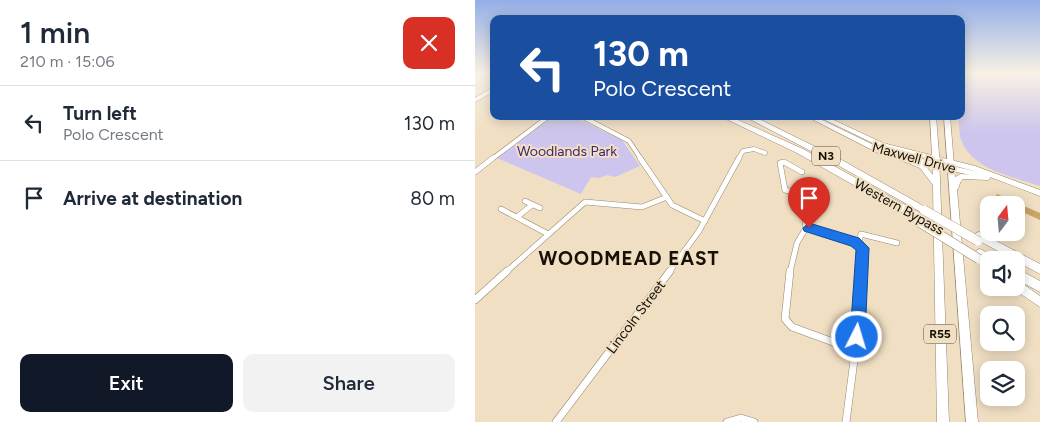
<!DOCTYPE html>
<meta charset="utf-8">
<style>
body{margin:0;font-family:Figtree,sans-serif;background:#f2f2f3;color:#1f2937;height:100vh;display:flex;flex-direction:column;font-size:19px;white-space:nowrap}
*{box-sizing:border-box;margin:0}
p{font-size:16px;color:#747a83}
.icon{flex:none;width:28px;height:28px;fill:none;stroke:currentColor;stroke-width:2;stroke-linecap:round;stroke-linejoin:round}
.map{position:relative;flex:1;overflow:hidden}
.side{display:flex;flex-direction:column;background:#fff;width:475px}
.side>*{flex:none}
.guide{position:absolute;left:15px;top:15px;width:475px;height:105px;border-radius:10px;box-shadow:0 2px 12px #0003;background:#1a4fa0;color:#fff;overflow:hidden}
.needle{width:32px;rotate:16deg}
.controls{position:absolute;left:505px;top:196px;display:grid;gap:10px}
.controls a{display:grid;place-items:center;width:45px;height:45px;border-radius:10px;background:#fff;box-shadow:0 2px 12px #0003;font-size:25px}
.pin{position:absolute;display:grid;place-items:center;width:42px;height:42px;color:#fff;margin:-51px -21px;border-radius:50% 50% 50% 0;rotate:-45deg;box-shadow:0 0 5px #0007}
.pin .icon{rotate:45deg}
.me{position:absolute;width:55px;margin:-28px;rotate:5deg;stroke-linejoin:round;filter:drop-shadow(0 0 4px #0008)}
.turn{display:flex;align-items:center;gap:18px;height:105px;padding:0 20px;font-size:22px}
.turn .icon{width:65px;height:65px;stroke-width:2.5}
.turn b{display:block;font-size:35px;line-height:42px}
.round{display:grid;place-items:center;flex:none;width:52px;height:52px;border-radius:10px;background:#f2f2f3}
.summary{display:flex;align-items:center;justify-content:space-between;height:85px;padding:0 20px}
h1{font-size:30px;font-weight:600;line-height:38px}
.primary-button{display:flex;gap:10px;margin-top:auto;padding:10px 20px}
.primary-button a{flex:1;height:58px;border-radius:10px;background:#111827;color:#fff;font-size:20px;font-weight:600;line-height:58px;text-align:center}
.primary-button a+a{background:#f2f2f3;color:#1f2937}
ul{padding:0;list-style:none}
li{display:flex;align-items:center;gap:15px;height:75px;padding:0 20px;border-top:1px solid #e0e1e3}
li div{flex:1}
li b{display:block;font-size:19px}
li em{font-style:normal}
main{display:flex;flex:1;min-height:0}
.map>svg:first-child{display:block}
</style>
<main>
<section class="side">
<div class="summary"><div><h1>1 min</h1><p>210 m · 15:06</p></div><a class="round" style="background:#d93025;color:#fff"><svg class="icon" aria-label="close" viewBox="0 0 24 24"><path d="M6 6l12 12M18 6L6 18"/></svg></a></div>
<ul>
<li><svg class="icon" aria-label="left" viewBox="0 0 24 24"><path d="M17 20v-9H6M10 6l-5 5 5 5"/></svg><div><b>Turn left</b><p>Polo Crescent</p></div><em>130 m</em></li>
<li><svg class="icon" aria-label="arrive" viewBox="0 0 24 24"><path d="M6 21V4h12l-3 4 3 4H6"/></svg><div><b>Arrive at destination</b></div><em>80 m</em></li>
</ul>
<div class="primary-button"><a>Exit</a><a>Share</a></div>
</section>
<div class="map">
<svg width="565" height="422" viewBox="0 0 565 422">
<rect width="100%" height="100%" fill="#f0dfc3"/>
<g fill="#cdc5ed">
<path d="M486,73H565V186C537,176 494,170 485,136C484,130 484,123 483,116H486Z"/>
<path d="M78,116H97L147,140L165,166L140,177L132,175L124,178L116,177L106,194L22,158Z"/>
</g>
<path fill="#caa564" d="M522,194L565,213V220L541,209V205H516Z"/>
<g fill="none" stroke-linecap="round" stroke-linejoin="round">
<g stroke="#97886e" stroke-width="5">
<g id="street-far2">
<path d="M0,100L19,89"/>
<path d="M106,116L154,141L166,159"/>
<path d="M17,159L74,116"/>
<path d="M263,159L268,151L279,149L290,153"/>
</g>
</g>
<g stroke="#97886e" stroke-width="6">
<g id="street-far1">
<path d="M165,158L197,205L230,221"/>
<path d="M0,172L18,158"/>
<path d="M327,172L309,162L305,163L310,190L326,194L331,228"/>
<path d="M50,201L65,208"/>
<path d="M26,209L73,234"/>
<path d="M42,217L57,205"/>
<path d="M383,244L386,234L422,243"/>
<path d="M31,272L110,202L167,207L192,197"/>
<path d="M194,272L224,231L264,158"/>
<path d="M315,272L322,243L331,228L380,242L388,250L386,272"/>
</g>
</g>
<g stroke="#97886e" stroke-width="8">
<g id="street">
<path d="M315,271L310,319L317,327L380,350"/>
<path d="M0,300L32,271"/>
<path d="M81,422L195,271"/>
<path d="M252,422L266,418L279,422"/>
<path d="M371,422L382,337L387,271"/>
</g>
</g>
<g stroke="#97886e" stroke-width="1">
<path id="secondary" d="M331,116H339L409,150L503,172L404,146L342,116H350L408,143L500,166L565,190V196L515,177L512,179L405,154Z"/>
</g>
<g stroke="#97886e" stroke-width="1">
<g id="primary">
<path d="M455,116H461L464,154L474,422H462L458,185L445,168L425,160L424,158L427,156L449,164L458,175Z"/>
<path d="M469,116H475L480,177L486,174L513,176L516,178L513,180L488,179C484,182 485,187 482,190L503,422H491Z"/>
</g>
</g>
<g stroke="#97886e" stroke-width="1">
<g id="highway">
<path d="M245,116H254L328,149L450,216L451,219L450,222H444L322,153Z"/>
<path d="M269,116H278L365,159L452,208L453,210L452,212H446L359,163Z"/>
<path d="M504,232L565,264V274L501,239L499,236L501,233Z"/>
<path d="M505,249L521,257L523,260H514V263L502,256L500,253L502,250Z"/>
<path d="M541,268L565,281V292L541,279Z"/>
<path d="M541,279L565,296V307L537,288H541Z"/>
</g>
</g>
<use href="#street-far2" stroke="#fff" stroke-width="4"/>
<use href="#street-far1" stroke="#fff" stroke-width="5"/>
<use href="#street" stroke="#fff" stroke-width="7"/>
<use href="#secondary" fill="#fff" fill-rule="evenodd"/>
<use href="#primary" fill="#fff" fill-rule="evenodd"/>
<use href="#highway" fill="#fff" fill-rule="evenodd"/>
<g stroke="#97886e" stroke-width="10" stroke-linecap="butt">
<g id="highway-bridge">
<path d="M449,210L503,241"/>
<path d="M444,222L504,259"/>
</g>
</g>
<use href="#highway-bridge" stroke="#fff" stroke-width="9"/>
</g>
<linearGradient id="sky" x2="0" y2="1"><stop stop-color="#93aee7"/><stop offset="0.55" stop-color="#f8f1e4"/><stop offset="1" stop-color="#f8f1e4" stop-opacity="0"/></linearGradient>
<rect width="565" height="133" fill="url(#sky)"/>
<path fill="#1a73e8" stroke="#114b97" d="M334,223L384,238L394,248L390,337L388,342L382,345L377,342L375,337L381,250L376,246L329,231L328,228Z"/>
<g text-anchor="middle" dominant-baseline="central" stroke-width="4" stroke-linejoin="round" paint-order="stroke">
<g fill="#f0dfc3" stroke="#574e3f" stroke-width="1">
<rect x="337" y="146.5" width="28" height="19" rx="4"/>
<rect x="449" y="324.5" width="32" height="19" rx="4"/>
</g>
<g font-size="12" font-weight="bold" fill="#161007">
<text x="351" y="156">N3</text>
<text x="465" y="334">R55</text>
</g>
<g font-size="14" fill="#3f2571" stroke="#f0dfc3">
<text x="92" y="151">Woodlands Park</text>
</g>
<g font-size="14" fill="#161007" stroke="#f0dfc3">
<text transform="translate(439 158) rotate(15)">Maxwell Drive</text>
<text transform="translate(424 207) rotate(29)">Western Bypass</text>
<text transform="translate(161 317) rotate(-53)">Lincoln Street</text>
</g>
<g font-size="19" font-weight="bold" letter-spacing="1" fill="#161007" stroke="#f0dfc3">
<text x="154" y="258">WOODMEAD EAST</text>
</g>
</g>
</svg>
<div class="controls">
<a><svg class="needle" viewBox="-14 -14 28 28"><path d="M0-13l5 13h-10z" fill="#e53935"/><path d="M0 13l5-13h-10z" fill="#747a83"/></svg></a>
<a><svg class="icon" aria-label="sound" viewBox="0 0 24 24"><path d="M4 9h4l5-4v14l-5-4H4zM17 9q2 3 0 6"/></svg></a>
<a><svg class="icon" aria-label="search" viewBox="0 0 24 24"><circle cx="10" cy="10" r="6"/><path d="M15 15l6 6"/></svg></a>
<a><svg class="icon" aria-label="layers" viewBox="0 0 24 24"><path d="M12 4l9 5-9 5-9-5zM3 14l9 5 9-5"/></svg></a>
</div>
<div class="pin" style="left:334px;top:228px;background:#d93025"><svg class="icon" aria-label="arrive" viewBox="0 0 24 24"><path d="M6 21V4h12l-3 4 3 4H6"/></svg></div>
<svg class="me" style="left:382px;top:337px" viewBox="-20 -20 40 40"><circle r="17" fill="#1a73e8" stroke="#fff" stroke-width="3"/><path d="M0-11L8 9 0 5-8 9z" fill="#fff"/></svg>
<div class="guide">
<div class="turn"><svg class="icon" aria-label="left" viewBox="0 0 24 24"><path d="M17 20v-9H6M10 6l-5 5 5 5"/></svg><div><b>130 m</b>Polo Crescent</div></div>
</div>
</div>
</main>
